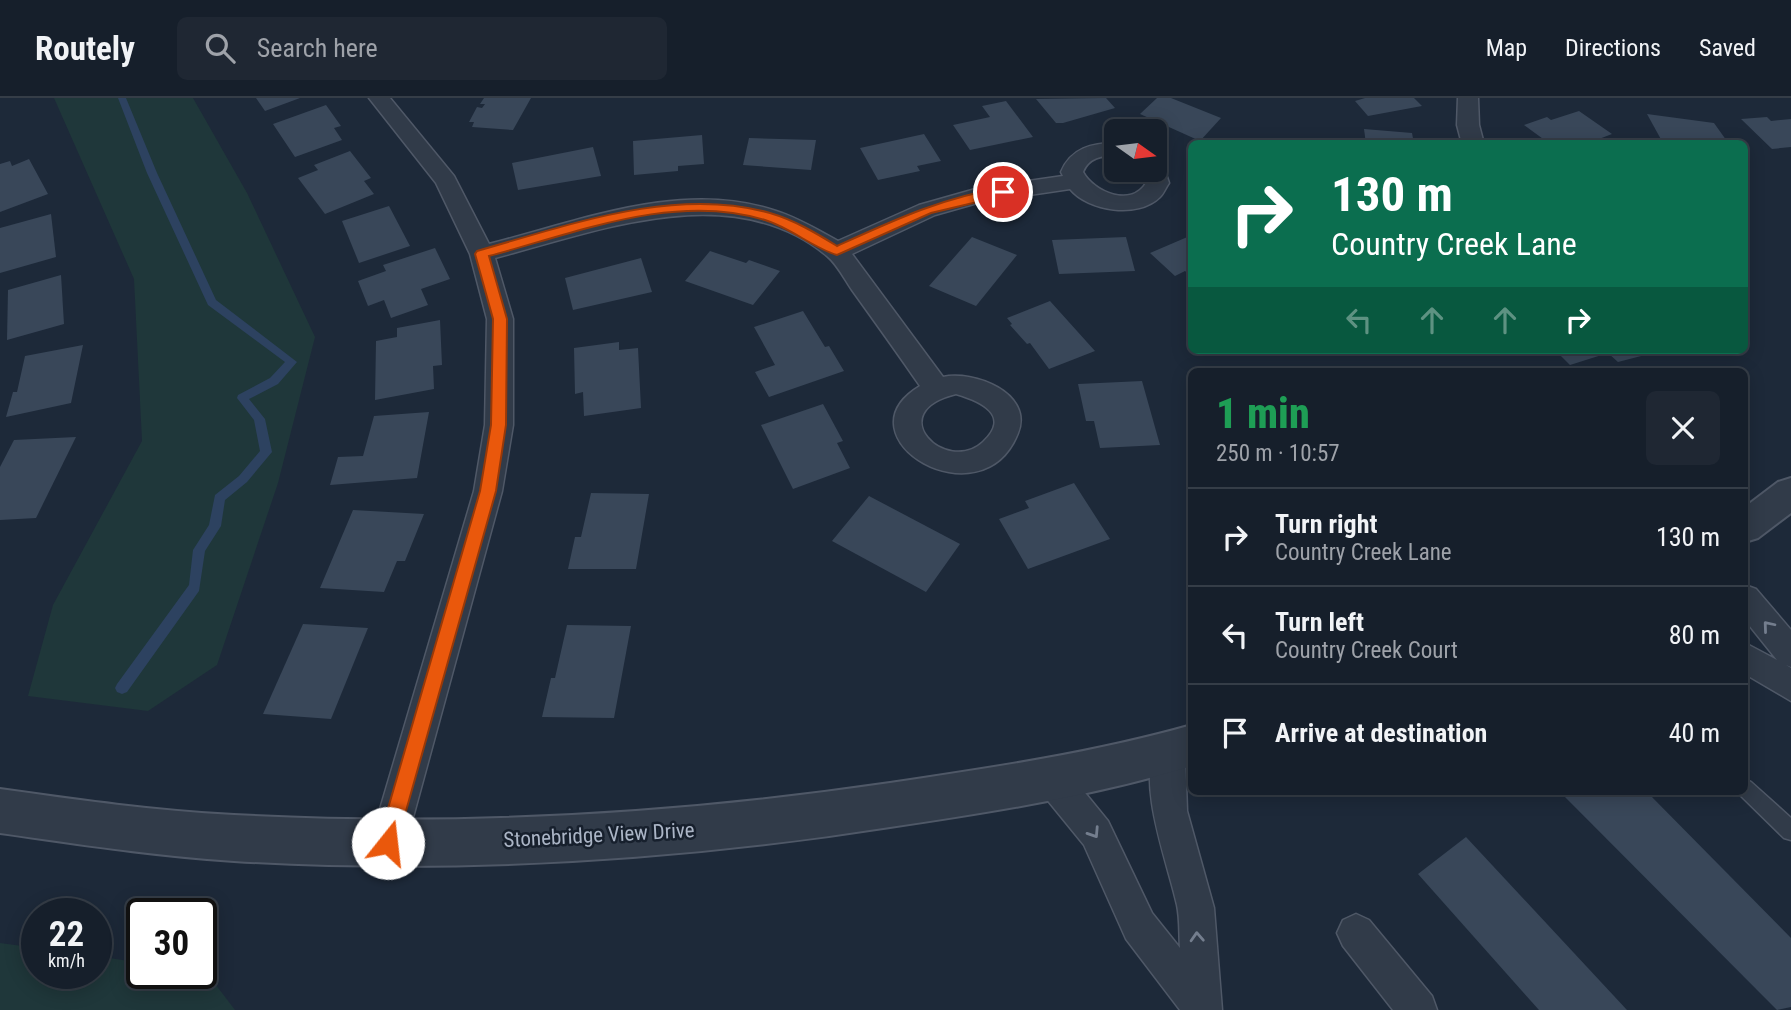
<!DOCTYPE html>
<meta charset="utf-8">
<style>
body{margin:0;font-family:"Roboto Condensed",sans-serif;background:#1f2733;color:#f1f3f6;height:100vh;display:flex;flex-direction:column;font-size:26px;white-space:nowrap}
*{box-sizing:border-box;margin:0}
p{font-size:23px;color:#9ea2a9}
.icon{flex:none;width:38px;height:38px;fill:none;stroke:currentColor;stroke-width:2;stroke-linecap:round;stroke-linejoin:round}
.map{position:relative;flex:1;overflow:hidden}
.side{position:absolute;left:1188px;top:270px;width:560px;height:427px;display:flex;flex-direction:column;background:#161f2b;border-radius:10px;box-shadow:0 4px 18px #0003,0 0 0 2px #353d47}
.side>*{flex:none}
.guide{position:absolute;left:1188px;top:42px;width:560px;height:214px;border-radius:10px;box-shadow:0 4px 18px #0003,0 0 0 2px #353d47;background:#0b6e4f;color:#fff;overflow:hidden}
.needle{width:46px;rotate:104deg}
.buttons{position:absolute;left:1104px;top:21px;display:grid;gap:14px}
.buttons a{display:grid;place-items:center;width:63px;height:63px;border-radius:10px;background:#161f2b;box-shadow:0 4px 18px #0003,0 0 0 2px #353d47;font-size:35px}
.speed{position:absolute;left:21px;top:800px;display:flex;gap:14px;font-size:35px;font-weight:700;text-align:center}
.speed>*{display:grid;place-content:center;width:91px;height:91px;border-radius:50%;background:#161f2b;box-shadow:0 4px 18px #0003,0 0 0 2px #353d47;line-height:1}
.speed small{font-size:18px;font-weight:400}
.speed .limit{border:4px solid #111;border-radius:10px;background:#fff;color:#111}
.pin{position:absolute;display:grid;place-items:center;width:60px;height:60px;color:#fff;margin:-30px;border:4px solid #fff;border-radius:50%;box-shadow:0 2px 7px #0007}
.me{position:absolute;width:77px;margin:-38px;rotate:16deg;stroke-linejoin:round;filter:drop-shadow(0 0 5px #0008)}
.turn{display:flex;align-items:center;gap:24px;height:147px;padding:0 28px;font-size:32px}
.turn .icon{width:91px;height:91px;stroke-width:2.5}
.turn b{display:block;font-size:49px;line-height:60px}
.lanes{display:flex;align-items:center;height:66px;padding:0 28px;background:#0003;justify-content:center;gap:35px;direction:ltr}
.lanes .off{opacity:.35}
.round{display:grid;place-items:center;flex:none;width:74px;height:74px;border-radius:10px;background:#1f2733}
.overview{display:flex;align-items:center;justify-content:space-between;height:119px;padding:0 28px}
h1{font-size:42px;font-weight:800;line-height:52px;color:#1e9e55}
ul{padding:0;list-style:none}
li{display:flex;align-items:center;gap:21px;height:98px;padding:0 28px;border-top:2px solid #353d47}
li div{flex:1}
li b{display:block;font-size:26px}
li em{font-style:normal}
header{display:flex;align-items:center;gap:42px;box-sizing:border-box;height:98px;padding:0 35px;background:#161f2b;border-bottom:2px solid #353d47}
header strong{font-size:33px}
nav{display:flex;gap:38px;margin-inline-start:auto;font-size:24px}
.search{width:490px;height:63px;background:#1f2733;display:flex;align-items:center;gap:18px;box-sizing:border-box;padding:0 24px;border-radius:10px;color:#9ea2a9;font-size:26px}
.map>svg:first-child{display:block}
</style>
<header>
<strong>Routely</strong>
<div class="search"><svg class="icon" aria-label="search" viewBox="0 0 24 24"><circle cx="10" cy="10" r="6"/><path d="M15 15l6 6"/></svg>Search here</div>
<nav><a>Map</a><a>Directions</a><a>Saved</a></nav>
</header>
<div class="map">
<svg width="1791" height="912" viewBox="0 0 1791 912">
<rect width="100%" height="100%" fill="#1d2939"/>
<g fill="#1f373a">
<path d="M54,0H193L247,95L315,239L278,385L217,567L148,613L28,598L53,507L142,343L134,181Z"/>
<path d="M0,845L37,850V875H96V858L142,865V875L206,874L235,912H0Z"/>
</g>
<g fill="none" stroke-linecap="round" stroke-linejoin="round">
<path fill="#2d4260" fill-rule="evenodd" d="M118,0H126L157,75L216,202L297,264L278,286L249,301L265,321L272,354L247,384L225,402L221,428L205,453L199,493L127,594L122,596L117,594L115,590L117,586L189,487L193,452L209,427L215,397L239,378L260,353L254,322L237,300L238,297L270,280L285,264L208,207L147,75Z"/>
</g>
<g fill="#394759">
<path d="M256,0H300L265,13Z"/>
<path d="M484,0H531L513,32L472,29L474,24H469L477,9L482,10L485,6H480Z"/>
<path d="M1106,0L1115,10L1063,25H1056L1036,1Z"/>
<path d="M1157,0H1171L1221,20L1200,43L1140,16Z"/>
<path d="M1365,0H1414L1422,8L1368,18L1355,3Z"/>
<path d="M1006,3L1033,39L970,52L953,27L990,19L982,8Z"/>
<path d="M326,7L341,28L334,30L342,42L295,59L273,26Z"/>
<path d="M1579,13L1612,36L1586,46H1550L1524,27L1547,19L1551,22Z"/>
<path d="M1647,16L1714,25L1729,46L1663,45Z"/>
<path d="M1767,19L1771,23L1791,21V49L1772,51L1741,21Z"/>
<path d="M1364,31L1412,35L1414,46H1366Z"/>
<path d="M924,36L941,63L917,68L920,73L878,82L860,50Z"/>
<path d="M702,37L704,66L678,68V73L634,77L633,43Z"/>
<path d="M749,40L816,42L811,72L743,67Z"/>
<path d="M593,49L601,78L518,92L512,65Z"/>
<path d="M350,53L371,80L364,83L374,96L325,116L298,80L318,72L314,67Z"/>
<path d="M29,61L48,96L0,114V66L10,63L12,68Z"/>
<path d="M389,108L410,148L359,165L342,123Z"/>
<path d="M51,116L56,159L0,175V130Z"/>
<path d="M1192,137V179L1185,173L1175,178L1150,155Z"/>
<path d="M972,139L1017,157L976,208L929,188Z"/>
<path d="M1126,139L1135,173L1059,176L1052,142Z"/>
<path d="M435,150L450,181L421,191L428,207L391,220L384,202L368,208L358,183L386,173L383,167Z"/>
<path d="M710,153L746,165L749,162L780,173L753,207L685,183Z"/>
<path d="M641,160L652,194L573,212L565,180Z"/>
<path d="M61,177L64,226L7,242L8,192Z"/>
<path d="M1050,203L1095,253L1049,271L1030,245L1027,246L1010,227L1012,226L1007,220Z"/>
<path d="M803,213L825,249L829,248L844,273L769,299L755,274L775,267L754,229Z"/>
<path d="M440,222L442,267L433,268L434,291L375,302L376,243L397,239V230Z"/>
<path d="M619,244V252L638,250L641,310L584,318L583,294L575,296L574,250Z"/>
<path d="M83,247L71,305L6,319L13,294H17L25,258Z"/>
<path d="M1555,252H1640L1645,257L1618,264L1608,255L1570,267Z"/>
<path d="M1142,283L1160,347L1100,350L1094,323H1086L1078,286Z"/>
<path d="M823,306L843,343L837,345L850,370L793,391L761,327Z"/>
<path d="M429,314L417,380L330,387L338,359L363,358L374,318Z"/>
<path d="M76,339L36,420L0,422V369L14,342Z"/>
<path d="M1074,385L1110,441L1028,471L999,421L1029,410L1025,403Z"/>
<path d="M591,395L649,396L636,471H568L575,439H581Z"/>
<path d="M869,398L960,446L926,494L832,443Z"/>
<path d="M353,412L424,416L405,463H397L384,494L320,490Z"/>
<path d="M303,526L368,530L331,621L263,616Z"/>
<path d="M567,527L631,528L614,620L542,619L551,580H555Z"/>
<path d="M1559,693H1646L1791,840V909L1777,912Z"/>
<path d="M1466,739L1627,912H1539L1418,776Z"/>
</g>
<g fill="none" stroke-linecap="round" stroke-linejoin="round">
<g stroke="#4f5867" stroke-width="3">
<path id="service" d="M1745,681L1751,684L1791,720V742L1784,740L1739,696L1737,693H1745Z"/>
</g>
<g stroke="#4f5867" stroke-width="3">
<g id="minor">
<path d="M369,0H390L454,78L489,146C580,123 682,81 776,113C798,120 818,132 838,143L919,107L979,90L1063,78L1061,74C1071,50 1092,45 1116,45V57C1102,58 1089,59 1083,74C1094,94 1131,110 1146,85L1144,72H1155V65L1163,67L1169,85C1166,89 1164,95 1160,99C1138,121 1088,113 1070,91L981,104L935,117L852,156L943,279C973,272 1034,295 1018,335C982,427 835,339 920,288C898,256 875,224 852,192C845,182 837,166 827,158C732,79 599,133 495,160L513,221V327L502,393L406,745L401,758L388,763L375,758L370,745L474,393L485,327L487,221L470,156L436,85ZM956,296C980,303 1012,317 983,344C946,378 881,314 956,296Z"/>
<path d="M1458,0H1478L1479,27L1484,46H1462L1457,27Z"/>
<path d="M1745,487L1756,491L1791,532V569L1786,567L1791,570V603L1745,576V545L1777,562L1745,522Z"/>
<path d="M1168,639L1180,644L1185,655L1187,713L1214,810L1222,912H1180L1126,841L1084,747L1040,693L1035,681L1040,669L1052,664L1064,669L1108,723L1152,815L1180,850C1179,836 1180,821 1177,807C1167,762 1137,688 1156,644Z"/>
<path d="M1356,816L1369,822L1432,898L1437,912H1393L1343,848L1337,835L1343,822Z"/>
</g>
</g>
<g stroke="#4f5867" stroke-width="4">
<g id="tertiary">
<path d="M1791,380V415L1758,440L1745,444V409L1778,384Z"/>
<path d="M1192,627V668C1093,698 992,714 890,729C673,763 454,776 234,763C155,758 78,746 0,735V691C78,702 156,713 234,717C454,729 672,717 890,685C991,670 1093,655 1192,627Z"/>
</g>
</g>
<use href="#service" fill="#313b49" fill-rule="evenodd"/>
<use href="#minor" fill="#313b49" fill-rule="evenodd"/>
<use href="#tertiary" fill="#313b49" fill-rule="evenodd"/>
</g>
<defs><path id="oneway-chevron" d="M-2-3.5L2.5 0L-2 3.5" fill="none" stroke-width="1.6" stroke-linecap="round" stroke-linejoin="round" transform="scale(1.75)"/></defs>
<g stroke="#747e8e">
<use href="#oneway-chevron" transform="translate(1768 528) rotate(-130)"/>
<use href="#oneway-chevron" transform="translate(1094 735) rotate(57)"/>
<use href="#oneway-chevron" transform="translate(1197 839) rotate(-93)"/>
</g>
<path fill="#ea580c" stroke="#983908" stroke-width="2" d="M1003,90L1007,91V97L931,115L837,157C813,150 791,130 765,122C675,94 576,135 489,158L507,221L506,327L496,393L397,745L395,752L388,754L381,752L378,745L480,393L491,327L493,221L475,156L477,153C569,127 675,88 770,115C794,122 816,135 837,148C892,123 943,99 1003,90Z"/>
<g text-anchor="middle" dominant-baseline="central" stroke-width="5" stroke-linejoin="round" paint-order="stroke">
<g font-size="21" fill="#abb5c6" stroke="#17202d">
<text transform="translate(599 737) rotate(-3)">Stonebridge View Drive</text>
</g>
</g>
</svg>
<div class="buttons">
<a><svg class="needle" viewBox="-14 -14 28 28"><path d="M0-13l5 13h-10z" fill="#e53935"/><path d="M0 13l5-13h-10z" fill="#9ea2a9"/></svg></a>
</div>
<div class="speed"><div>22<small>km/h</small></div><div class="limit">30</div></div>
<div class="pin" style="left:1003px;top:94px;background:#d93025"><svg class="icon" aria-label="arrive" viewBox="0 0 24 24"><path d="M6 21V4h12l-3 4 3 4H6"/></svg></div>
<svg class="me" style="left:388px;top:745px" viewBox="-20 -20 40 40"><circle r="19" fill="#fff"/><path d="M0-13L10 11 0 6-10 11z" fill="#ea580c"/></svg>
<div class="guide">
<div class="turn"><svg class="icon" aria-label="right" viewBox="0 0 24 24"><path d="M7 20v-9h11M14 6l5 5-5 5"/></svg><div><b>130 m</b>Country Creek Lane</div></div>
<div class="lanes"><svg class="icon off" aria-label="left" viewBox="0 0 24 24"><path d="M17 20v-9H6M10 6l-5 5 5 5"/></svg><svg class="icon off" aria-label="ahead" viewBox="0 0 24 24"><path d="M12 20V5M6 11l6-6 6 6"/></svg><svg class="icon off" aria-label="ahead" viewBox="0 0 24 24"><path d="M12 20V5M6 11l6-6 6 6"/></svg><svg class="icon" aria-label="right" viewBox="0 0 24 24"><path d="M7 20v-9h11M14 6l5 5-5 5"/></svg></div>
</div>
<section class="side">
<div class="overview"><div><h1>1 min</h1><p>250 m · 10:57</p></div><a class="round"><svg class="icon" aria-label="close" viewBox="0 0 24 24"><path d="M6 6l12 12M18 6L6 18"/></svg></a></div>
<ul>
<li><svg class="icon" aria-label="right" viewBox="0 0 24 24"><path d="M7 20v-9h11M14 6l5 5-5 5"/></svg><div><b>Turn right</b><p>Country Creek Lane</p></div><em>130 m</em></li>
<li><svg class="icon" aria-label="left" viewBox="0 0 24 24"><path d="M17 20v-9H6M10 6l-5 5 5 5"/></svg><div><b>Turn left</b><p>Country Creek Court</p></div><em>80 m</em></li>
<li><svg class="icon" aria-label="arrive" viewBox="0 0 24 24"><path d="M6 21V4h12l-3 4 3 4H6"/></svg><div><b>Arrive at destination</b></div><em>40 m</em></li>
</ul>
</section>
</div>
